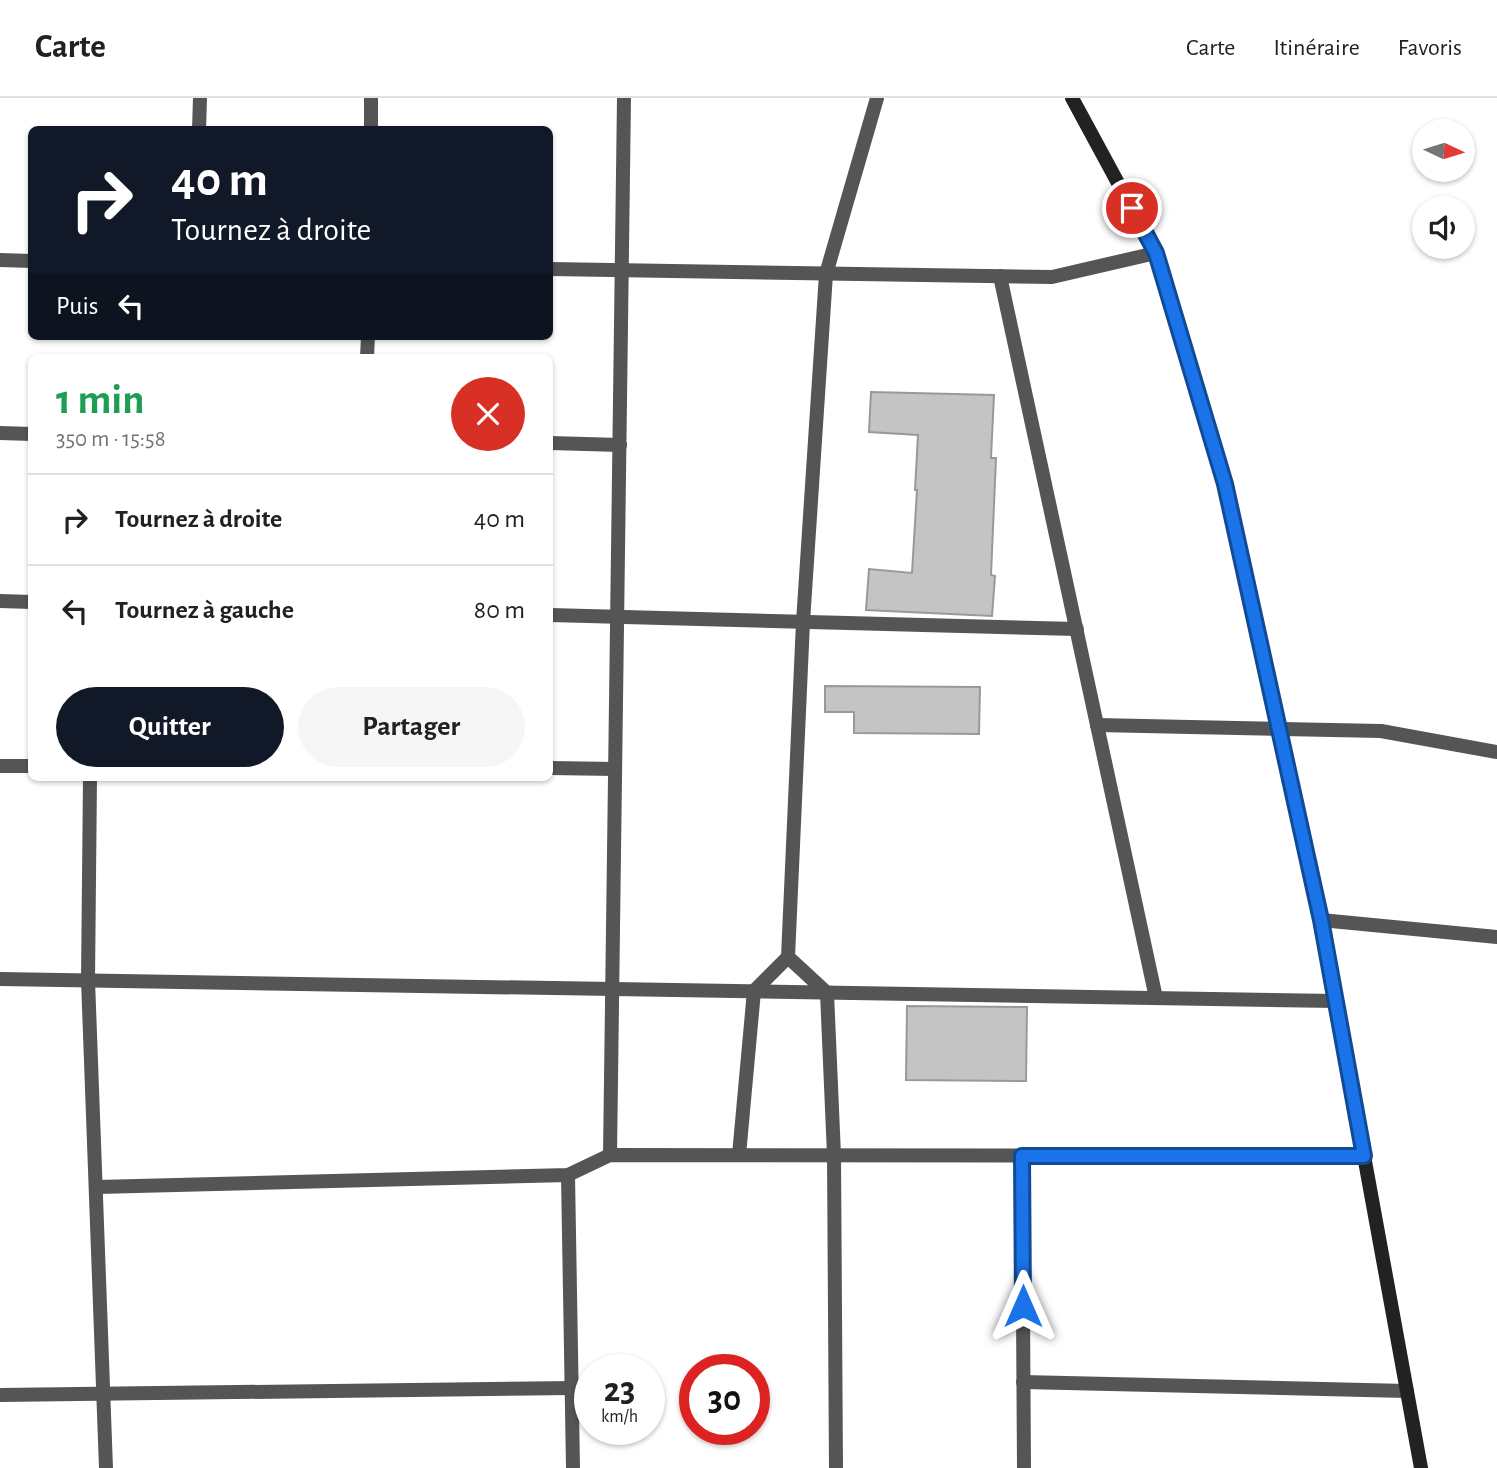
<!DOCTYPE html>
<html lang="fr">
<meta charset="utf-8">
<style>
body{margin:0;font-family:"Alegreya Sans",sans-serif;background:#f6f6f6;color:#202124;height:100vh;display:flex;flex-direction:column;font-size:26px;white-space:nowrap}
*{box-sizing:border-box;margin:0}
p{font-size:23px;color:#757577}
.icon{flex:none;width:38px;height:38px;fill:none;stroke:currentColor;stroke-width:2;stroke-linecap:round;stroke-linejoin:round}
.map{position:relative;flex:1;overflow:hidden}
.panel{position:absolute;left:28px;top:256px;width:525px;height:427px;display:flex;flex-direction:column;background:#fff;border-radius:10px;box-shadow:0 2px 5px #0004}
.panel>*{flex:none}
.banner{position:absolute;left:28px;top:28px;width:525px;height:214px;border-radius:10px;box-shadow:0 2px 5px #0004;background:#111827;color:#fff;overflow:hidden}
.needle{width:46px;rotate:94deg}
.tools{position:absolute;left:1412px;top:21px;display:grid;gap:14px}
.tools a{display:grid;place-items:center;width:63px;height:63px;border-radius:50%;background:#fff;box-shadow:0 2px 5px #0004;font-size:35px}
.speed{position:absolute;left:574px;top:1256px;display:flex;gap:14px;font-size:35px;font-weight:700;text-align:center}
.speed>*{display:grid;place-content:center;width:91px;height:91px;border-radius:50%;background:#fff;box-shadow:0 2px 5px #0004;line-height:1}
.speed small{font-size:18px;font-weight:400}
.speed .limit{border:10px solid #d22;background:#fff;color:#111}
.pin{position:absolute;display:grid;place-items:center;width:60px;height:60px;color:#fff;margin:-30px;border:4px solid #fff;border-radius:50%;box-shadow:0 2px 7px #0007}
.me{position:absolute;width:77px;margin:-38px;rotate:0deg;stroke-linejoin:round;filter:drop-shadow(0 0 5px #0008)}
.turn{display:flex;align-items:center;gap:24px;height:147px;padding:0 28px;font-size:32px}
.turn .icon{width:91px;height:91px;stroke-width:2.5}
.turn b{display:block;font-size:49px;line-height:60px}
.then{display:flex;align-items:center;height:66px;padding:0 28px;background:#0003;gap:14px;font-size:26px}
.round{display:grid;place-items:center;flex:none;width:74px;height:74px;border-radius:37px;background:#f6f6f6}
.headline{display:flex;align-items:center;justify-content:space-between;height:119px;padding:0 28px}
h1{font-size:42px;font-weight:700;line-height:52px;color:#1e9e55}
.action{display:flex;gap:14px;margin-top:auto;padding:14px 28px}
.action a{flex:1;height:80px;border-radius:42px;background:#111827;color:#fff;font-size:28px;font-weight:700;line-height:80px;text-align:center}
.action a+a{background:#f6f6f6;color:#202124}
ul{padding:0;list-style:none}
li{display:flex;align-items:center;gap:21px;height:91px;padding:0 28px;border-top:2px solid #e0e0e0}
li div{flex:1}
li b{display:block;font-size:26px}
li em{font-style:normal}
header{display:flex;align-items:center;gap:42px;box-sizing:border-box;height:98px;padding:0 35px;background:#fff;border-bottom:2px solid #e0e0e0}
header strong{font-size:33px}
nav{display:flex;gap:38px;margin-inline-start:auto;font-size:24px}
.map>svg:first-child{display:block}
</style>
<header>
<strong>Carte</strong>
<nav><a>Carte</a><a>Itinéraire</a><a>Favoris</a></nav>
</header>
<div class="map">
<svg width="1497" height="1370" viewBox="0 0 1497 1370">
<rect width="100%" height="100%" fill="#fff"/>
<g fill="#c4c4c4" stroke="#999" stroke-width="2">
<path d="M871,294L994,297L991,360H996L991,477L995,478L992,518L866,512L869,471L912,475L917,392H915L918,337L869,334Z"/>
<path d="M825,588L980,589L979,636L854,635V614H825Z"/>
<path d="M907,908L1027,909L1026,983L906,982Z"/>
</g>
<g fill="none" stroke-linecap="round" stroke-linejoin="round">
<g stroke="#555" stroke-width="14">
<path d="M199,32L200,0"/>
<path d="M371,32V0"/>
<path d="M0,162L32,163"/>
<path d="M550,171L1052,179L1156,155"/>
<path d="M1000,178L1156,900"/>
<path d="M367,259L368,238"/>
<path d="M0,335L32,336"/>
<path d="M550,345L620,347"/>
<path d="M0,503L32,504"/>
<path d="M550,517L1077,531"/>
<path d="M1097,627L1381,633L1497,654"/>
<path d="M0,668H32"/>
<path d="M550,670L615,671"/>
<path d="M90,679L88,882L106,1370"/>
<path d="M1321,822L1497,839"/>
<path d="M0,881L1336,903"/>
<path d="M610,1057L624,0"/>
<path d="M739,1057L754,893L788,859"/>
<path d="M1022,1058L1024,1370"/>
<path d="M568,1077L573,1370"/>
<path d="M97,1089L568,1077L610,1057L1364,1058"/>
<path d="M1023,1284L1407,1293"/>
<path d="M0,1297L572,1290"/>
<path d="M836,1370L834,1057L827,895L788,859L803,524L826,176L877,0"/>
</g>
<path stroke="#222" stroke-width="14" d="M1072,0L1156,155L1225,386L1321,822L1421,1370"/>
</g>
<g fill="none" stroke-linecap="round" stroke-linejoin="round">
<g stroke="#114b97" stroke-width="18">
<path id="route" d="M1023,1208L1022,1058H1364L1321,822L1225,386L1156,155L1132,110"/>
</g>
<use href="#route" stroke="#1a73e8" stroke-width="12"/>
</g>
</svg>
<div class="tools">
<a><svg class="needle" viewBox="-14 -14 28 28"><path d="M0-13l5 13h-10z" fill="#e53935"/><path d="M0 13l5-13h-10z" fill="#757577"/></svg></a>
<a><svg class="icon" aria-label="sound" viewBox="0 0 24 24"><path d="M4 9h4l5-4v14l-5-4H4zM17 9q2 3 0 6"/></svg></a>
</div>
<div class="speed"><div>23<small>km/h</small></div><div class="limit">30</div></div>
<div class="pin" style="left:1132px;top:110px;background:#d93025"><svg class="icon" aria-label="arrive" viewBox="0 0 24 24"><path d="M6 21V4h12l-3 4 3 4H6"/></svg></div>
<svg class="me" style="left:1023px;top:1208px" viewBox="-20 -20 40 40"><path d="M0-17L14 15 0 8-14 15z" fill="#1a73e8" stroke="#fff" stroke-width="4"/></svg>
<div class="banner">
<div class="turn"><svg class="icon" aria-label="right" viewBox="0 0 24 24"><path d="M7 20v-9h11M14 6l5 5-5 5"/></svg><div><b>40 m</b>Tournez à droite</div></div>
<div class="then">Puis<svg class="icon" aria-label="left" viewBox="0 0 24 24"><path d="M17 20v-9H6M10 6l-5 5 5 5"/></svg></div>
</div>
<section class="panel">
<div class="headline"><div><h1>1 min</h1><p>350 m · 15:58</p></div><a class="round" style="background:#d93025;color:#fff"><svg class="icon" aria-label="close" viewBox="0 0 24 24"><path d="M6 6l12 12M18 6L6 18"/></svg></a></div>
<ul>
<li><svg class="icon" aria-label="right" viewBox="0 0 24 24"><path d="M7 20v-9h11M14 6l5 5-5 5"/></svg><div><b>Tournez à droite</b></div><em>40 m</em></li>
<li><svg class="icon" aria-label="left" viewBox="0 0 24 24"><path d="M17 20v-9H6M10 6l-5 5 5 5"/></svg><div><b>Tournez à gauche</b></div><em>80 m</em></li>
</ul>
<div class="action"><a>Quitter</a><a>Partager</a></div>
</section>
</div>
